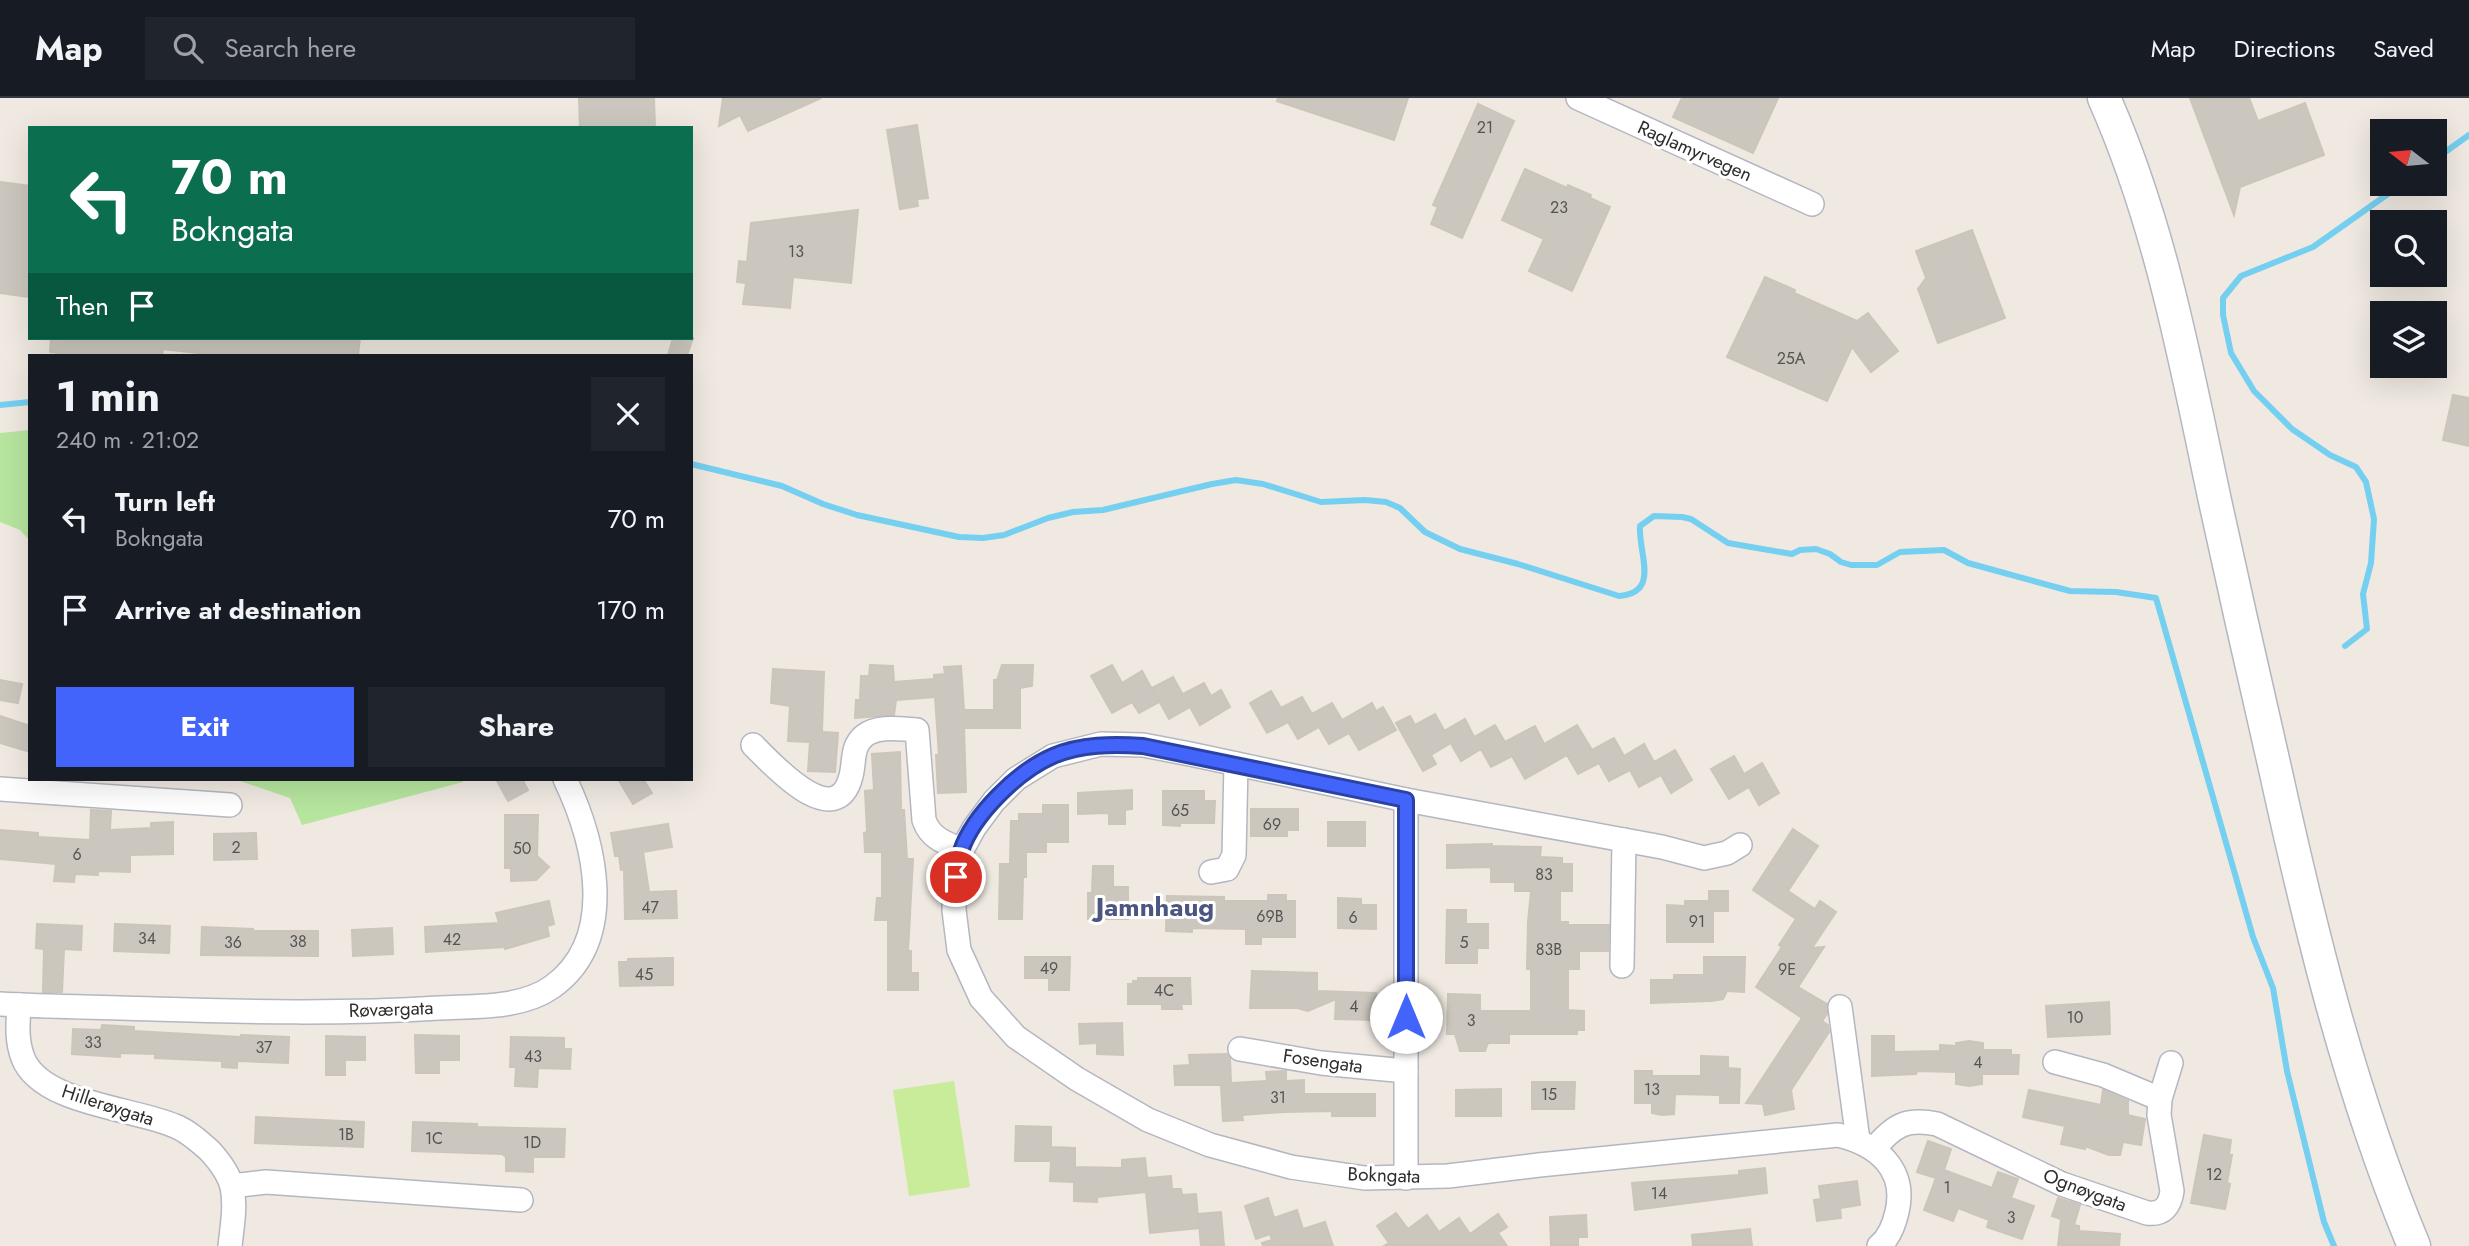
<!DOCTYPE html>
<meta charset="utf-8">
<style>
body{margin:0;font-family:Jost,sans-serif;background:#20242c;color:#f1f3f6;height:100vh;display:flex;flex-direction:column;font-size:26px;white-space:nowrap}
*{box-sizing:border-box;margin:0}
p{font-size:23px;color:#9ea1a6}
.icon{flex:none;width:38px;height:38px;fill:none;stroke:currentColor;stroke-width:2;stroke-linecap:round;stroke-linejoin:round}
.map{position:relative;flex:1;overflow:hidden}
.side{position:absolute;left:28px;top:256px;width:665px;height:427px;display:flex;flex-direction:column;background:#171b24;border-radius:0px;box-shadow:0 7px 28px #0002}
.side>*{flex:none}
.top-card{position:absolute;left:28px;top:28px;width:665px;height:214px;border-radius:0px;box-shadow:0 7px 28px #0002;background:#0b6e4f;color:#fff;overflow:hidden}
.needle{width:46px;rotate:286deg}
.fabs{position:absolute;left:2370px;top:21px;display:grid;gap:14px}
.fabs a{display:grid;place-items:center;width:77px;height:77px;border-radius:0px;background:#171b24;box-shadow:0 7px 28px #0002;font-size:35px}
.pin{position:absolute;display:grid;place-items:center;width:60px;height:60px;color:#fff;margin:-30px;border:4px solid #fff;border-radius:50%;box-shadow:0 2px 7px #0007}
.me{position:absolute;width:77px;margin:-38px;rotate:0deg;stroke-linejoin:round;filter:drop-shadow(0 0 5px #0008)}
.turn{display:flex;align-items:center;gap:24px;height:147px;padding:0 28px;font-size:32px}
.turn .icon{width:91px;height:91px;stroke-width:2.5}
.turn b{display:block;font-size:49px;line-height:60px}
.then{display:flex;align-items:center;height:66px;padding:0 28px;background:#0003;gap:14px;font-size:26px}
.round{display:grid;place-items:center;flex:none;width:74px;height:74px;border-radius:0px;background:#20242c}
.head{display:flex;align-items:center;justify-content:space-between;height:119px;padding:0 28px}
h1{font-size:42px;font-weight:700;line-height:52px}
.action{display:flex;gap:14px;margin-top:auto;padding:14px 28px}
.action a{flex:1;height:80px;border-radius:0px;background:#4264fb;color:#fff;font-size:28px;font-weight:700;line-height:80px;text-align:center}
.action a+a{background:#20242c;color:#f1f3f6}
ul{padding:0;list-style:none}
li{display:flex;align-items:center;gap:21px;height:91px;padding:0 28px}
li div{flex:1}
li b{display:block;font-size:26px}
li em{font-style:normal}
header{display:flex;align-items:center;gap:42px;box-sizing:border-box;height:98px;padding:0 35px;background:#171b24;border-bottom:2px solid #363941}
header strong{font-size:33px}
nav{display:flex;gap:38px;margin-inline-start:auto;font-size:24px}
.search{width:490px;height:63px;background:#20242c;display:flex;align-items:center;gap:18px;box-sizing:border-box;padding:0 24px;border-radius:0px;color:#9ea1a6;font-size:26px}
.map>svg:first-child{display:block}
</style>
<header>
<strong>Map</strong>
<div class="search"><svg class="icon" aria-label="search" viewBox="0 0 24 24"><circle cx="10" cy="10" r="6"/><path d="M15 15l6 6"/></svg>Search here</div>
<nav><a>Map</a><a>Directions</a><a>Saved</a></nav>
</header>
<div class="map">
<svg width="2469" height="1148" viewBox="0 0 2469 1148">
<rect width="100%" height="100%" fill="#efe9e1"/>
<g fill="#b6e59e">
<path d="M30,332V443L20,432L0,424V335Z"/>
<path d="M234,681H463V684L302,727L290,700Z"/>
</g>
<path fill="#c9ec9a" d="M954,983L970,1089L909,1098L893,992Z"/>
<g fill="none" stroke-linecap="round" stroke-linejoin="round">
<g stroke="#75cff0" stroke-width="6">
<path d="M2434,62L2469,37"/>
<path d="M0,307L30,304"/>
<path d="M691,366L782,388L823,406L857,417L959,439L983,440L1004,437L1048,420L1073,414L1103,412L1212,386L1236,382L1263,386L1321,404L1365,402L1386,404L1400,410L1425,434L1460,451L1518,466L1619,498C1661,495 1638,455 1640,428L1654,418L1682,419L1691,421L1728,445L1792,456L1800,452L1816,451L1830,456L1841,464L1851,467H1877L1900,454L1944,452L1968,465L2070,493L2116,494L2156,500L2253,839L2273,890L2287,973L2324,1124L2334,1148"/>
<path d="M2345,548L2367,531L2363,496L2371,465L2374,421L2366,384L2356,369L2330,357L2292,331L2254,293L2231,255L2223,217V200L2241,178L2313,149L2402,86"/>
</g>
</g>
<g fill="#cbc7bf" stroke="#cbc5ba" stroke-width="2">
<path d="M579,0H654L655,30H580Z"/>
<path d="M723,0H821L748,33L740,17L719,28Z"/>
<path d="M1278,0H1408L1394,42L1277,3Z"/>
<path d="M1682,0H1778L1753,55L1673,19Z"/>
<path d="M2190,0H2249L2258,23L2305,5L2324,57L2240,89L2234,117Z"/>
<path d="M1478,6L1514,23L1462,140L1431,126L1438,109L1433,107Z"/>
<path d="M917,27L928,100L917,101L918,108L900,111L887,32Z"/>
<path d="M1525,71L1567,90L1568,87L1591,97L1590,100L1610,109L1572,193L1529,173L1544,141L1502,122Z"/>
<path d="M0,84L30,88V199L0,195Z"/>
<path d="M858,112L851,185L793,179L790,210L743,206L746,185L737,184L739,163L747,164L751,125Z"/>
<path d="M1972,132L2005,220L1938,245L1918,191L1926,180L1916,153Z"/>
<path d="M1765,179L1795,192L1794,195L1857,223L1868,215L1898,253L1871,274L1852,249L1827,303L1727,259Z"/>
<path d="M51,240H360L358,257H215L163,251L162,257H72L50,254Z"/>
<path d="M673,240H693L687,257H668Z"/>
<path d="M2453,297L2469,300V348L2443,342Z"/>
<path d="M870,567L893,568L894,584L934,581V577L945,576L944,569L961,568L964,612H994V582H997L1002,567H1033L1032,588L1020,590V630H964L966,694L938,695L936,657H939L935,599L896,602L894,617L855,620L856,602H860L861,578H869Z"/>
<path d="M1112,567L1122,585L1142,573L1159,604L1139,615L1132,604L1112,615L1091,578Z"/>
<path d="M773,571L824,574L822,634L838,635L835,674L808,673L810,644L788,643L790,608L771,605Z"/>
<path d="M1173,579L1188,606L1183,596L1204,585L1211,598L1221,592L1230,609L1200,627L1190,609L1169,621L1152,590Z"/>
<path d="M0,582L22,586L18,605L0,602Z"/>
<path d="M1271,593L1281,610L1302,599L1312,616L1332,605L1342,622L1372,605L1376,613L1383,609L1396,632L1359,652L1349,635L1329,646L1319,629L1298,641L1288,624L1267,635L1250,605Z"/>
<path d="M1435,616L1451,645L1431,657L1436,666L1423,673L1396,625L1410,618L1415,627Z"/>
<path d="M0,618L30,628V654L0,645Z"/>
<path d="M1465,621L1474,639L1495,627L1505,644L1535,628L1544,646L1577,627L1592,652L1614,640L1624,658L1644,646L1654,664L1675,652L1692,682L1671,695L1661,677L1639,689L1630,672L1609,683L1599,665L1578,676L1567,657L1525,681L1512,658L1491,669L1481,651L1461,663L1444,633Z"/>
<path d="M900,654L901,712H904L907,761H913L908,853H911V875H918V892H888V822H875L877,800H882V754H865L864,735L867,734L865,693L874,692L872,656Z"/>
<path d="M1734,658L1744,676L1762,665L1779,695L1759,707L1749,689L1729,701L1711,671Z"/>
<path d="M496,681H522L528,692L508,703Z"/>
<path d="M618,681H643L652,695L633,706Z"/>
<path d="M1132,692V711L1125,712V726H1109V715L1078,716V695Z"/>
<path d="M1163,693H1204V703H1215L1214,725H1180V728L1163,727Z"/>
<path d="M1043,707H1068V744H1046V754H1026V779H1023L1022,821H999L1000,766H1010L1011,723H1019V716H1043Z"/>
<path d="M1251,711H1298V732H1287V738H1251Z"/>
<path d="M91,712L111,713L110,732L151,730V725L173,724V756L130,757V774L98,773V777L75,776L74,784L54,783L56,766L0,761V732L38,735V739L90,742Z"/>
<path d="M505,717H538L537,758L549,769L536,782L511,783V770H505Z"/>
<rect x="1328" y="724" width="37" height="24"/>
<path d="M668,726L672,749L643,754L649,794L676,793L677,820L625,821L624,771L621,772L619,758H615L611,735Z"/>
<path d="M1793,731L1818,748L1788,793L1815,811L1820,803L1836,814L1812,850L1824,849L1798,889L1827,906V916L1822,923L1828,927L1829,934L1791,992L1794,1011L1765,1017L1763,1006L1746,1005L1802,920L1756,889L1782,849L1779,847L1796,821L1753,792Z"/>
<path d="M256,735L257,761L214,762V736Z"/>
<path d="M1492,746V748L1541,749L1540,759L1562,760V766H1572V793H1560V824H1568V827H1609L1608,853H1579V871H1568V912L1584,913V932H1577V936H1509V945H1488L1485,953H1460L1455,936H1447L1448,896L1480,897V913H1531V871H1527L1528,824L1531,793H1515V784H1491V769L1447,770V747Z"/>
<path d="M1093,768H1113V789H1128V821H1088V795H1092Z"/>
<path d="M1709,793H1728V813H1713V844H1667V807L1685,808V803H1709Z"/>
<path d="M1268,797H1286V803H1295V839H1261V846H1246V831L1192,830V834L1166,833L1167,798L1224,799V803H1268Z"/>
<path d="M1338,800L1361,801V807H1376V831L1338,830Z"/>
<path d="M549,803L554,826L547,828L549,838L505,851V849L426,854L425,829L499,825L496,815Z"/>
<path d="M1447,812H1466V826H1488V850H1477V865H1446Z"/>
<path d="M37,826L82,828L81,852L64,851L62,894H43L44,851L36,850Z"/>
<path d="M115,826L170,828L169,855L114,853Z"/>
<path d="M202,829L253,831V833H318V858L201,857Z"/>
<path d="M392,830L393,856L353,858L352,832Z"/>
<path d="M1025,859H1070L1069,892H1049V880H1025Z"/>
<path d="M1704,859H1745L1744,894L1727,893L1723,901L1711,903L1651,905V882H1674V877H1704Z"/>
<path d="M673,860V887L620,888L619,864H628V861Z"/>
<path d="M1252,873L1317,875V893L1376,895L1375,922L1335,921L1336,901L1308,913L1297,910H1250Z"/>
<path d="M1138,880H1190L1191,906H1181L1182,911H1162V906H1128V886H1133V883H1138Z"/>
<path d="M2109,904L2110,936L2048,939L2046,908Z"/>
<path d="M1122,925L1123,957L1097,956V945L1080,946L1079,926Z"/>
<path d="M102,927L134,929V933L241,939V937L289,939L288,965L237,963V970L222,969V963L155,960V956L120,955V959L72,956L73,931L101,932Z"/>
<path d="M415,937L459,938V962H439V975H416Z"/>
<path d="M326,938L365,939V962H345V977H326Z"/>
<path d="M1872,938H1894V954L1940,953V947L1956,948V945L1969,943L1983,945V952H2011V957H2019L2018,976H1982V986L1969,988L1956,986V974L1917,973L1916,976L1872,978Z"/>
<path d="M511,939L564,940V951H571L570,971L538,970L537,989L515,988L516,969H510Z"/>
<path d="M1227,956L1230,960L1231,985L1267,983L1266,974L1286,973V983L1304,982V996H1375V1018H1332V1013L1283,1014L1242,1017L1243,1022L1223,1023L1221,987H1175L1174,968L1190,967L1189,957Z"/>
<path d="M1701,958L1728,959V970L1740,971L1739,1005H1720V997L1675,996L1674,1016L1662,1017L1652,1015V1005H1635V973H1652V978H1701Z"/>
<path d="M1532,984H1575L1574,1011H1532Z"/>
<path d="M1501,991V1018H1456V992Z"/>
<path d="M2029,992L2101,1007L2103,992L2128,1003V1017L2145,1021L2141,1047L2123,1044L2120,1057H2109L2085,1048V1051L2061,1046L2065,1028L2023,1019Z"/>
<path d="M256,1019L364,1024L363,1049L255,1045Z"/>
<path d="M413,1024L477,1026V1029L565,1031L564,1059H533V1074L506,1073V1059L502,1056L412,1053Z"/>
<path d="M1016,1028L1051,1029V1049L1075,1050V1069L1122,1070V1062L1145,1060L1147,1080L1171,1078L1172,1091H1181L1182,1097L1196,1096L1199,1130L1150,1135L1146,1094L1097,1099V1104L1074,1103V1084L1050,1083L1051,1063H1015Z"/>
<path d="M2204,1037L2231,1042L2229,1057H2232L2227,1085L2230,1086L2225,1111L2191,1105Z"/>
<path d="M1928,1043L1951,1051L1944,1072L1992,1090L1998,1074L2018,1081L2011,1100L2034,1108L2022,1141L1987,1129L1989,1122L1958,1110L1953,1123L1924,1112L1936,1080L1917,1074Z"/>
<path d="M1765,1070L1767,1095L1635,1112L1632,1085L1739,1077V1073Z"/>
<path d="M1857,1083L1860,1107L1840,1110L1841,1120L1817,1123L1814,1102L1821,1101L1819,1088Z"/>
<path d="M1268,1100L1274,1120L1297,1112L1303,1131L1325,1124L1333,1148H1263L1262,1145L1272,1142L1270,1136L1256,1141L1245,1108Z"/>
<path d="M2058,1100L2080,1107L2074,1127L2079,1128V1133L2120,1136L2119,1148H2058L2061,1121L2052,1118Z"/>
<path d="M1221,1114L1224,1148H1201L1198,1116Z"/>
<path d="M1396,1115L1408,1131L1427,1117L1439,1134L1459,1120L1470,1136L1498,1116L1507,1129L1498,1135L1507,1148H1384L1389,1145L1377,1128Z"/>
<path d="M1586,1117L1587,1139H1578V1148H1551L1550,1119Z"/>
<path d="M1750,1131L1752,1148H1693L1692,1137Z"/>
</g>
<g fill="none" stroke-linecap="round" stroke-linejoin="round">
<g stroke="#b4b7c1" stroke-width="26">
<g id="street">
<path d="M1578,0L1812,106"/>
<path d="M753,647C772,666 836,737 851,678C855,663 851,649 864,638C878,627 900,631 917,632L924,722C930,740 945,745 962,752"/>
<path d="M0,691L230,707"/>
<path d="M1406,702V1080"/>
<path d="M1740,747L1727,755L1704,760L1662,749L1406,702L1190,656L1143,647L1101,646L1053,658L1016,681L994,703L974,730L962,752L955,779L954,812L959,852L981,900L1016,939L1077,981L1148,1022L1210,1047L1291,1069L1365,1080L1448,1078L1539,1067L1838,1037C1877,1046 1907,1071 1897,1114C1894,1127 1889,1140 1879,1148"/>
<path d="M1211,774L1227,771L1234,757L1236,666"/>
<path d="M1622,868L1624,742"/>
<path d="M0,906C51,909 102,909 153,911C248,914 343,916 439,910C474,908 521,911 552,889C619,841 595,744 565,681"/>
<path d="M19,907C18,925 16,942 23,960C41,1006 134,1010 175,1028C188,1033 200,1044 210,1053C219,1063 229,1076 232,1089C236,1108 232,1129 230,1148"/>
<path d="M1840,909L1858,1042"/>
<path d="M1240,951L1321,965L1406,973"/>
<path d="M2055,964L2103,977L2160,1001"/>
<path d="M1874,1051C1894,1027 1906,1020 1937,1026L2062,1086L2147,1115C2163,1117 2170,1108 2172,1093L2159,1017L2160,1001L2171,965"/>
<path d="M232,1088L266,1084L521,1102"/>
</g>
</g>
<g stroke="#b4b7c1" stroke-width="35">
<path id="secondary" d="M2104,0C2161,128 2186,267 2215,403C2234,491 2254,578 2274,666C2310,830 2349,992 2414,1148"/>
</g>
<use href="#street" stroke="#fff" stroke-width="23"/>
<use href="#secondary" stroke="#fff" stroke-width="32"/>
</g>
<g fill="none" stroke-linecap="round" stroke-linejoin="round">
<g stroke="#2b41a3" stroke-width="18">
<path id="route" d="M956,779C957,771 959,761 961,753C973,717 1018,673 1053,658C1081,646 1113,646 1143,648L1406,702V919"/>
</g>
<use href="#route" stroke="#4264fb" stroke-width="12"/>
</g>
<g text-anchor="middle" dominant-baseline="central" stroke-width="6" stroke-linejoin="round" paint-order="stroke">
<g font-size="16" fill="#555452">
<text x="1485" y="29">21</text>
<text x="1559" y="109">23</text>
<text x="796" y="153">13</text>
<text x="1791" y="260">25A</text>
<text x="1180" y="712">65</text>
<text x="1272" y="726">69</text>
<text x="236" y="749">2</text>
<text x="522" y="750">50</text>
<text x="77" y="756">6</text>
<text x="1544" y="776">83</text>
<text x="650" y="809">47</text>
<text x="1270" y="818">69B</text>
<text x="1353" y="819">6</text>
<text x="1697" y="823">91</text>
<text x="147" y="840">34</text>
<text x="452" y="841">42</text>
<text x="298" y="843">38</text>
<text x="233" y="844">36</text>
<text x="1464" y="844">5</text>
<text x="1549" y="851">83B</text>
<text x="1049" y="870">49</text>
<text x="1787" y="871">9E</text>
<text x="644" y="876">45</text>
<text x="1164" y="892">4C</text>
<text x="1354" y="908">4</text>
<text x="2075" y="919">10</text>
<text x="1471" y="922">3</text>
<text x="93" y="944">33</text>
<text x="264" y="949">37</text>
<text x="533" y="958">43</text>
<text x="1978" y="964">4</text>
<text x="1652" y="991">13</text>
<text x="1549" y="996">15</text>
<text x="1278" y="999">31</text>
<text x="346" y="1036">1B</text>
<text x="434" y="1040">1C</text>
<text x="532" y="1044">1D</text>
<text x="2214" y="1076">12</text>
<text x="1947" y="1089">1</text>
<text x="1659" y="1095">14</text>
<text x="2011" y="1119">3</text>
</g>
<g font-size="19" fill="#2e2e2e" stroke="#fff">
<text transform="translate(1695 53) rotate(24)">Raglamyrvegen</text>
<text transform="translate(391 911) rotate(-2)">Røværgata</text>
<text transform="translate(1323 963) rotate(8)">Fosengata</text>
<text transform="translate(108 1007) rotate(18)">Hillerøygata</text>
<text transform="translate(1384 1077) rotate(2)">Bokngata</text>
<text transform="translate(2085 1092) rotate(21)">Ognøygata</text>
</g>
<g font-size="26" font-weight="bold" fill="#4d5680" stroke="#fff">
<text x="1155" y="809">Jamnhaug</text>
</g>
</g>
</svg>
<div class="fabs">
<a><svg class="needle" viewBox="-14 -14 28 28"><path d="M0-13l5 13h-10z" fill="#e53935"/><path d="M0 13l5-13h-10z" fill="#9ea1a6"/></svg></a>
<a><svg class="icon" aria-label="search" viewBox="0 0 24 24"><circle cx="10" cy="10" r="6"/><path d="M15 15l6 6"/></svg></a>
<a><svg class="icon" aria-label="layers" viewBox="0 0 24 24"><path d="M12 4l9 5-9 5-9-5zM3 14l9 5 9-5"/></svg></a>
</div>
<div class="pin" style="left:956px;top:779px;background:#d93025"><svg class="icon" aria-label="arrive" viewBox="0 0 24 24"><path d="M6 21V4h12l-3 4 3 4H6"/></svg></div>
<svg class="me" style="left:1406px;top:919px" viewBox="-20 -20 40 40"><circle r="19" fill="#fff"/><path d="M0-13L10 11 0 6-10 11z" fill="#4264fb"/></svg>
<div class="top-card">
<div class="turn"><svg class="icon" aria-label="left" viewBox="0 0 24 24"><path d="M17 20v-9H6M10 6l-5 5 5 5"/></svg><div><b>70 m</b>Bokngata</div></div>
<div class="then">Then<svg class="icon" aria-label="arrive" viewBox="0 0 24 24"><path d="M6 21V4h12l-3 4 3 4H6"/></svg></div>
</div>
<section class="side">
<div class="head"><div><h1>1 min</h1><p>240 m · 21:02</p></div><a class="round"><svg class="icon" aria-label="close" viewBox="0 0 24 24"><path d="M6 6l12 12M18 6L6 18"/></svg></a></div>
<ul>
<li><svg class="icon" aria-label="left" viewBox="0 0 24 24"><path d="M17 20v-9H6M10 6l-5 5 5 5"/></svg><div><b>Turn left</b><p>Bokngata</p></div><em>70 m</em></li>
<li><svg class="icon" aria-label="arrive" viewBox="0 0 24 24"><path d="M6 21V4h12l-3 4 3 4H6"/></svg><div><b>Arrive at destination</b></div><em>170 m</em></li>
</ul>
<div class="action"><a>Exit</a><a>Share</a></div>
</section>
</div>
